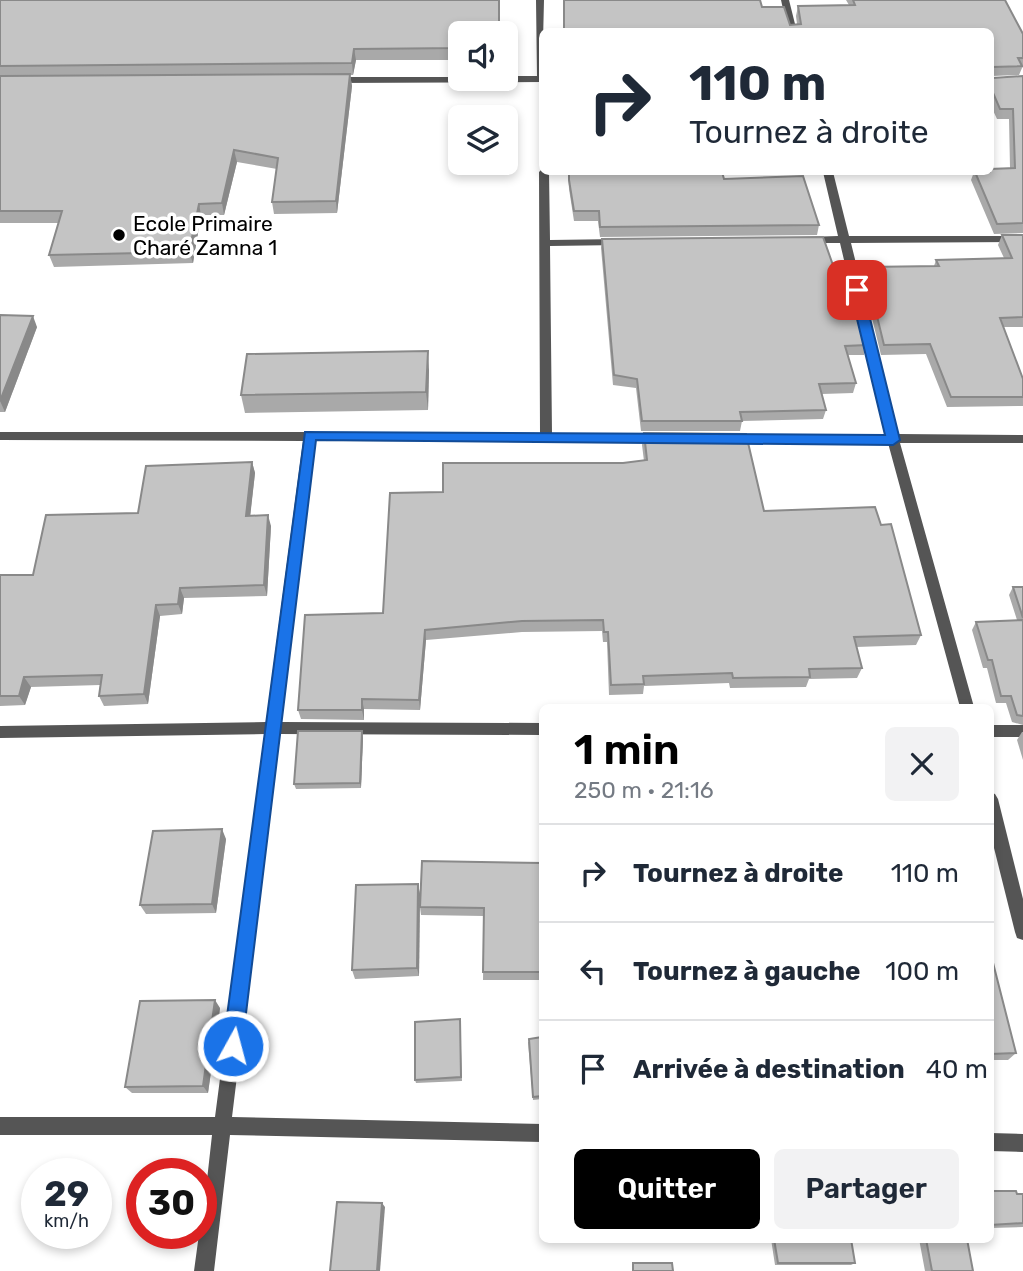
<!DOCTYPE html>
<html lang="fr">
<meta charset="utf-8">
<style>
body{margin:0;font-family:Rubik,sans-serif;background:#f2f2f3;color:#1f2937;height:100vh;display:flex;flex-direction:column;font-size:26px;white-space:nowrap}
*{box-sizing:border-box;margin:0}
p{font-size:23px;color:#747a83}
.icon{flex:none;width:38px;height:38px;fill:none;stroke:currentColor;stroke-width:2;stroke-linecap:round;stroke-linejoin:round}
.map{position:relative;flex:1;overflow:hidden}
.sheet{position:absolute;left:539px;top:704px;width:455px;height:539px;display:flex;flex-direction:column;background:#fff;border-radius:10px;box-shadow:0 4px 10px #0003}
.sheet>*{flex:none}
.top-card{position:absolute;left:539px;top:28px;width:455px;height:147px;border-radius:10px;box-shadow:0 4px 10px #0003;background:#fff;color:#1f2937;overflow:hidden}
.fabs{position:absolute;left:448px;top:21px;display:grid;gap:14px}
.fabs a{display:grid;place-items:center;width:70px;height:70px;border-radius:10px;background:#fff;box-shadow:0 4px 10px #0003;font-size:35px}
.speed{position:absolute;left:21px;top:1158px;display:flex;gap:14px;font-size:35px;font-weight:700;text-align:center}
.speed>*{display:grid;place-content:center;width:91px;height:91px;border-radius:50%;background:#fff;box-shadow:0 4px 10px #0003;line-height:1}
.speed small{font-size:18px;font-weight:400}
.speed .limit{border:10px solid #d22;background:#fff;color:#111}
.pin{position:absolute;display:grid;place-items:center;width:60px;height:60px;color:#fff;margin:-30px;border-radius:14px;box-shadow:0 4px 10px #0006}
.me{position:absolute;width:77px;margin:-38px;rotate:7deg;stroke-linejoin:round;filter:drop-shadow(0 0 5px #0008)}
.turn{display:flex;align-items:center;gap:24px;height:147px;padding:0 35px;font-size:32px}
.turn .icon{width:91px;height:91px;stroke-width:2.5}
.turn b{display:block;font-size:49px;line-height:60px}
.round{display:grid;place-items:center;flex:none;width:74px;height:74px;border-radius:10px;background:#f2f2f3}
.headline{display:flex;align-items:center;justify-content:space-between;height:119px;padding:0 35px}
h1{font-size:42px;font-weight:600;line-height:52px;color:#000}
.cta{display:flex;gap:14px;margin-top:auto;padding:14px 35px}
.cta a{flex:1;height:80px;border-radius:10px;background:#000;color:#fff;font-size:28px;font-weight:600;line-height:80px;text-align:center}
.cta a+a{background:#f2f2f3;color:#1f2937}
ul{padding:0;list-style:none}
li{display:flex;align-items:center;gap:21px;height:98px;padding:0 35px;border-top:2px solid #e0e1e3}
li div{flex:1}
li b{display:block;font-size:26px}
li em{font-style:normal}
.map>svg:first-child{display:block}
</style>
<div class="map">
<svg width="1023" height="1271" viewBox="0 0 1023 1271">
<rect width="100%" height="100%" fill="#fff"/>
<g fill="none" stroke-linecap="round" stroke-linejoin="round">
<g fill="#555" fill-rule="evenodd">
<path d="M536,0H544L542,82L334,83L329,80L334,77H460V79H506V76H537Z"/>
<path d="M781,0H789L797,32H788Z"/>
<path d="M542,169V172H549L550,240L620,239L625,242L620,245L550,246L552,433L660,434L666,438L660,442L315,441L281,722L542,723V735L279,734L232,1117L542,1124V1142L230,1135L214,1271H194L199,1234H201L212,1135H0V1117H215L265,734L0,738V726L266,722L303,441L0,440V432H305L310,431L315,432L540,433L539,172Z"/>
<path d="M823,172H833L849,236H1023V242L851,243L898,434L1023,435V443H900L974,707H960L888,443L729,442L723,438L729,434H885L840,243H805L800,240L805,237L838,236Z"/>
<rect x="990" y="725" width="33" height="12"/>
<path d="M990,792L995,794L998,799L1023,899V940L1017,938L1015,932L990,832Z"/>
<path d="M990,1133L1023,1134V1152L990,1151Z"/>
</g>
</g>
<g fill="#a9a9a9">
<path d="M0,0L460,33V60H356L353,75H350L352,86L337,213L274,214L272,202L277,169L237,162L224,215H201L193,263L54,267L49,255L59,223H0Z"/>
<path d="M846,0H1005L1023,34V67L1022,68L1019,75L992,76L993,78L1023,76V233L994,234L971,180L974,172H990L1010,168L1009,119H997L990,104V32H564L762,7L790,25L797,24L796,16L798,6L849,5Z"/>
<path d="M568,172H722L724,179L819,225L817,235L600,237L598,221H574L569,189Z"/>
<path d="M1002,235H1023V327H1003L1023,379V406L947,407L926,354L881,355L862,277L865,267L934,266L936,260L1004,258L998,245Z"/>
<path d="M602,239L834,268L867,345L864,355H848L856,383L853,393L822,394L826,410L823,419L742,421L740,431H641L636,388L613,385L601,248Z"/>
<path d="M0,315L37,327L5,412H0Z"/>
<path d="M429,370L428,410L245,413L241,395Z"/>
<path d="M644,433L764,511L881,525L921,635L916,645L856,647L862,668L857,678L809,679L806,687L730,688L729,683L644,686L643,694L609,695L607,642H603L602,631L522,632L426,640L420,710L364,709V720L301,719L298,710L383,613L443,492L623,463L644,461L642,445Z"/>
<path d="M252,462L255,473L250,516L271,526L267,596L184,598L182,614L160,616L148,704L104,706L99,696L100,685L31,687L25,705L0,706V575H33L138,513Z"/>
<path d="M1013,587H1023V725L1012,722L1006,703H996L987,668H983L972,630L976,622L1017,620L1009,595Z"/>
<path d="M1022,732H1023V760L1017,740Z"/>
<path d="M363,737L361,788L296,789L294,784Z"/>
<path d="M226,839L216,913L146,914L140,905Z"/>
<path d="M542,863V980H483L484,916L421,915L420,907Z"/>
<path d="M418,884L420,894L419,976L355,979L352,970Z"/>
<path d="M990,951L1016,1053L1008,1060H990Z"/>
<path d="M220,1008L208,1093H132L125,1087Z"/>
<path d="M460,1019L462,1081L416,1083L415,1080Z"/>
<path d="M542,1037V1099L533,1100L528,1042Z"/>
<path d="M990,1191L1023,1194V1227L990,1228Z"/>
<path d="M771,1239H851L855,1263L851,1265H775Z"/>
<path d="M919,1239H967L973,1271H925Z"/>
</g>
<g fill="#898989">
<path d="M354,49L356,60L353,75L352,63Z"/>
<path d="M350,74L352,86L337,213L336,201Z"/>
<path d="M234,150L237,162L224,215L222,203Z"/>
<path d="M199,204L201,215L193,263L189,252Z"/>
<path d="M33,316L37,327L5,412L0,401Z"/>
<path d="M428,351L429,370L428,410L426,392Z"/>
<path d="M252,462L255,473L249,527L246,516Z"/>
<path d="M268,515L271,526L267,596L264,585Z"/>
<path d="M180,588L184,598L182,614L178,604Z"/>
<path d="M156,605L160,616L148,704L144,694Z"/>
<path d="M425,630L426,640L420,710L419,700Z"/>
<path d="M24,677L31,687L25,705L19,696Z"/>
<path d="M362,699L364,709V720L362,710Z"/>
<path d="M362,731L363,737L361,788L360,783Z"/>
<path d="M222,829L226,839L216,913L212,904Z"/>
<path d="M418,884L420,894L419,976L417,968Z"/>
<path d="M215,1000L220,1008L208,1093L203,1086Z"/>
<path d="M382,1203L385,1207L380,1271H377Z"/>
</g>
<g fill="#c4c4c4" stroke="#898989" stroke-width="2">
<path d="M0,0H499V33H460V48L354,49L352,63L0,66Z"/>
<path d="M564,0H760L762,7H784L790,25L801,24L798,6L855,5L853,0H1005L1023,34V58H1018L1022,66L993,67L991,75L993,78L1023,76V223L997,224L975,172H990V169L1015,168L1013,109H1000L990,86V32H702V29L622,30L623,32H564Z"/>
<path d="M350,74L336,201L272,202L278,158L234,150L222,203L199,204L189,252L49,255L62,211H0V76Z"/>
<path d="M569,172H722L724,179L803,176L819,225L600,227L599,211H574L569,180Z"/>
<path d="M1002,235H1023V317L1000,318L1023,379V397H951L930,344L884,345L865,267L939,266L936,260L1012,258Z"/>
<path d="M823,237L834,268H848L867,345L845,346L856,383L819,384L826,410L740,412L742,421H642L637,379L614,375L602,239Z"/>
<path d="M0,315L33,316L0,401Z"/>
<path d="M428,351L426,392L241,395L247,354Z"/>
<path d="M644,433L746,434L764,511L875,507L881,525L891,524L921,635L854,637L862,668L809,669L810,677L733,678L732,673L643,676L644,684L611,685L608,632H604L603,620L522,621L425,630L419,700L362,699V710H298L305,615L383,613L390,493L443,492V463H623L647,460Z"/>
<path d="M252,462L246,516L268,515L264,585L180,588L178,604L156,605L144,694L99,696L102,675L24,677L19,696H0V575H33L46,515L138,513L146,466Z"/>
<path d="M1013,587H1023V618Z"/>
<path d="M1023,620V716L1017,715L1011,696H1001L992,660H988L976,622Z"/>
<path d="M298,731H362L360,783L294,784Z"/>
<path d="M222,829L212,904L140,905L153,831Z"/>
<path d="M422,861L542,863V972H483L484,908L420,907Z"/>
<path d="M418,884L417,968L352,970L356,885Z"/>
<path d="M990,951L1016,1053L990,1054Z"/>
<path d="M215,1000L203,1086L125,1087L140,1001Z"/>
<path d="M460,1019L461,1077L415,1080V1022Z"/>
<path d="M542,1037V1096L533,1097L529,1039Z"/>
<path d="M990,1191H1016L1017,1194H1023V1223L990,1225Z"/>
<path d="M337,1202L382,1203L377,1271H330Z"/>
<path d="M774,1239H851L855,1263H778Z"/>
<path d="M926,1239H967L973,1271H932Z"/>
<path d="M633,1263H672L673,1271H633Z"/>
</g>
<path fill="#1a73e8" stroke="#114b97" stroke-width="2" d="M857,286L863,290L900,440L893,445L316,440L242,1046L240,1053L233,1056L226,1053L223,1046L305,432L885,435L850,290Z"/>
<circle fill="#000" stroke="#fff" stroke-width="2.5" cx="119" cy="235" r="7"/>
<g text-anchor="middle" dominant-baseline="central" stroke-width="7" stroke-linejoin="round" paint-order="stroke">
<g font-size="21" fill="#000" stroke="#fff" text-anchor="start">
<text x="133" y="223">Ecole Primaire<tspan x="133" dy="24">Charé Zamna 1</tspan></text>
</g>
</g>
</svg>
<div class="fabs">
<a><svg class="icon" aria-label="sound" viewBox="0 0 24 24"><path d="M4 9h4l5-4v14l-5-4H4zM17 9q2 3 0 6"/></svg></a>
<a><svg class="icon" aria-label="layers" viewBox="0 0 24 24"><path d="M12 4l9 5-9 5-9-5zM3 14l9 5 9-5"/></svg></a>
</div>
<div class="speed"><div>29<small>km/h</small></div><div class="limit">30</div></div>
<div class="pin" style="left:857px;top:290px;background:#d93025"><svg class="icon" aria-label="arrive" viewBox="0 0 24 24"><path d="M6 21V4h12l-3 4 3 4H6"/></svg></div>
<svg class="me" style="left:233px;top:1046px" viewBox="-20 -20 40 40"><circle r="17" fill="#1a73e8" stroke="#fff" stroke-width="3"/><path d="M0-11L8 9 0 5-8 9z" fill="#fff"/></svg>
<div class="top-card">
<div class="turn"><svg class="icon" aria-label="right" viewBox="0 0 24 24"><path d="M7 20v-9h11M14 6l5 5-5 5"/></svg><div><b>110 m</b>Tournez à droite</div></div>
</div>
<section class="sheet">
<div class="headline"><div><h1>1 min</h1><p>250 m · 21:16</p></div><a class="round"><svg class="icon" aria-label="close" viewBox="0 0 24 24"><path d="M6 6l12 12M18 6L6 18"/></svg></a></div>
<ul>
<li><svg class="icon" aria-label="right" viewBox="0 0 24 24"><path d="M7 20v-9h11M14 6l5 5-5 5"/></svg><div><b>Tournez à droite</b></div><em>110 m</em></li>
<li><svg class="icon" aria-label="left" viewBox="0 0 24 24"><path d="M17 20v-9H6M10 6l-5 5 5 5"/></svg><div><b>Tournez à gauche</b></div><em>100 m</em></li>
<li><svg class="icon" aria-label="arrive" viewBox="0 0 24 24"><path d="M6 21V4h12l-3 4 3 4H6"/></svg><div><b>Arrivée à destination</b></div><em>40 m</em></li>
</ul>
<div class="cta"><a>Quitter</a><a>Partager</a></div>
</section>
</div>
